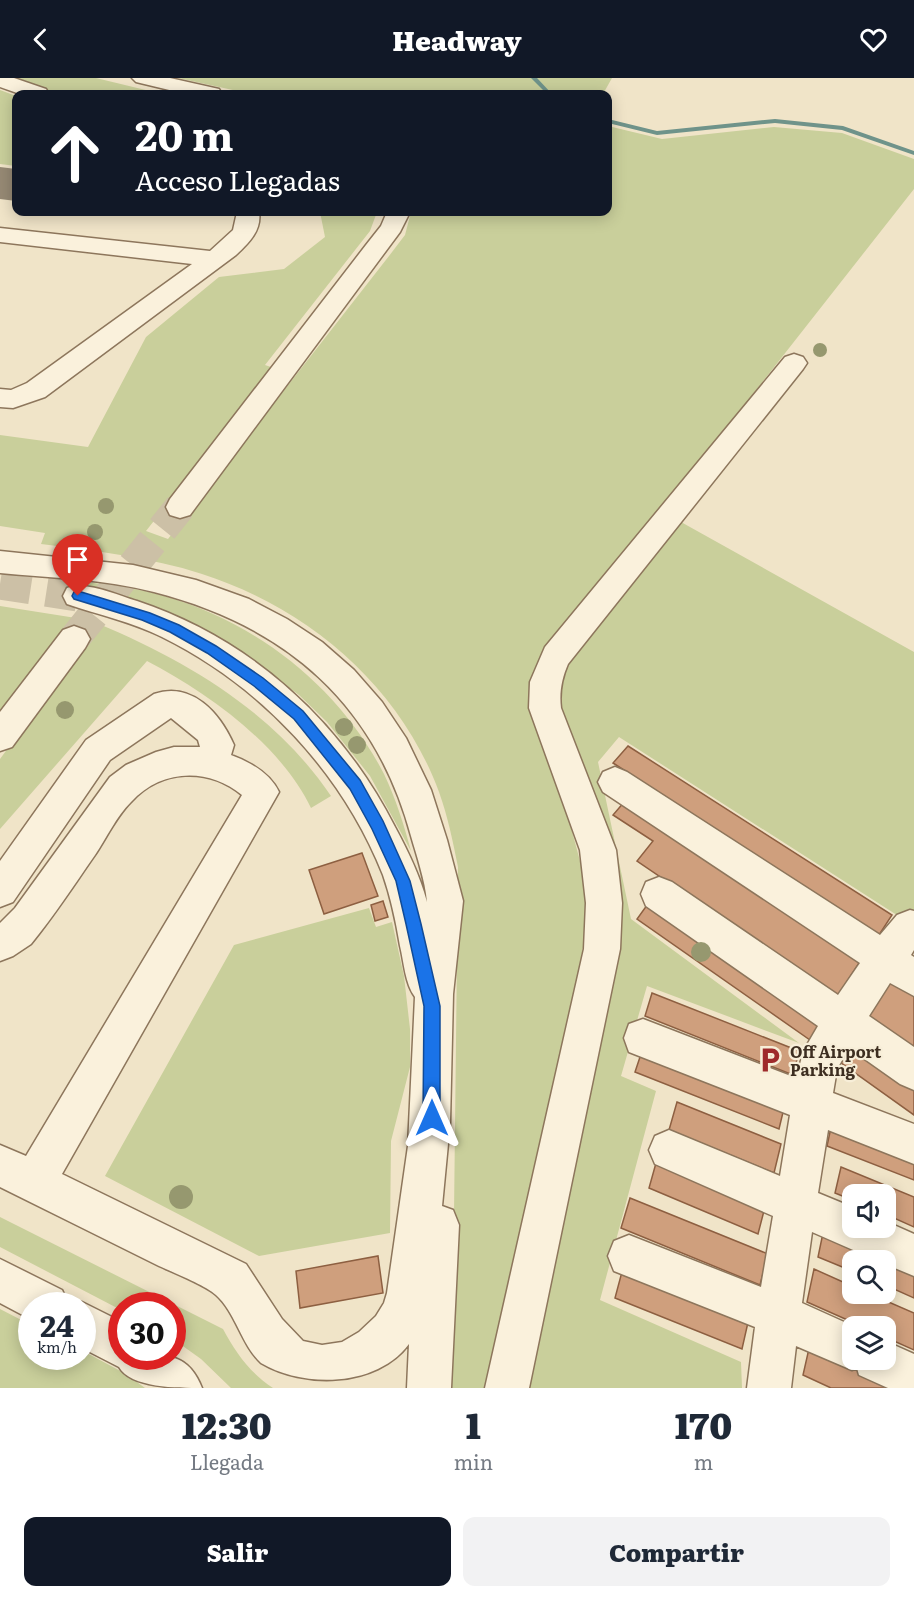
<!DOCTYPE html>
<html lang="es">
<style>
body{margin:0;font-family:Literata,serif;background:#f2f2f3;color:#1f2937;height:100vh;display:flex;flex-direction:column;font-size:22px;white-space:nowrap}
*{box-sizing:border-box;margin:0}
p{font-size:20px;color:#747a83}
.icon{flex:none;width:33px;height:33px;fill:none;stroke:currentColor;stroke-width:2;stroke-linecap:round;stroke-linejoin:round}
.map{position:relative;height:1310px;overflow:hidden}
.drawer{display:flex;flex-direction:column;background:#fff;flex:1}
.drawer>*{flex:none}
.banner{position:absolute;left:12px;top:12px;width:600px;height:126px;border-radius:12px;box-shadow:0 3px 15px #0003;background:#111827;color:#fff;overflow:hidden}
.fabs{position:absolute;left:842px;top:1106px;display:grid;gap:12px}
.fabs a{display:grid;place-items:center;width:54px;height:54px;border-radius:12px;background:#fff;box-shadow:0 3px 15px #0003;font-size:30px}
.speed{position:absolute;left:18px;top:1214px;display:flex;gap:12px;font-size:30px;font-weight:700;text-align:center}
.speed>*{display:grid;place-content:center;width:78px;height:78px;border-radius:50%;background:#fff;box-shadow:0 3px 15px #0003;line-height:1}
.speed small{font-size:15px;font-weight:400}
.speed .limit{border:9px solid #d22;background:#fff;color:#111}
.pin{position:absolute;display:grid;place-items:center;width:51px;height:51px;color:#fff;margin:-62px -26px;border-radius:50% 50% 50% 0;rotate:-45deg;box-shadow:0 0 6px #0007}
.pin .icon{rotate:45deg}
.me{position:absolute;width:66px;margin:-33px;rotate:0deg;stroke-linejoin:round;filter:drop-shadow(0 0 4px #0008)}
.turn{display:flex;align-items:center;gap:21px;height:126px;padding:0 24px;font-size:27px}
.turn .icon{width:78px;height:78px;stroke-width:2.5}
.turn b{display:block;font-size:42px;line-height:51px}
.eta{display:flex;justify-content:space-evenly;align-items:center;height:102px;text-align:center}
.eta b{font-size:36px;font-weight:800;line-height:42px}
.action{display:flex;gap:12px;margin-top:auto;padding:12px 24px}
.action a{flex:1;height:69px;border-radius:12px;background:#111827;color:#fff;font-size:24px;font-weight:800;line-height:69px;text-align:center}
.action a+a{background:#f2f2f3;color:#1f2937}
header{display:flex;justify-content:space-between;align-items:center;height:78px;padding:0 24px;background:#111827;color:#fff;font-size:27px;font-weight:800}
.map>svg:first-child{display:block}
</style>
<header><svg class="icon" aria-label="back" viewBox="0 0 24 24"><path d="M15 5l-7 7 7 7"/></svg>Headway<svg class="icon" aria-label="heart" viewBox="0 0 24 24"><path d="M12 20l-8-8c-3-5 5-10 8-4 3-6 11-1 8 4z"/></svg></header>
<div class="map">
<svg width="914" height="1310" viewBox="0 0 914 1310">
<rect width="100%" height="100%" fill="#f0e4c8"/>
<g fill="#c9cf9b">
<path d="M11,0H96L162,16H56Z"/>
<path d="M178,0H612L603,16H251Z"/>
<path d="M0,12L16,18V88L0,86Z"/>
<path d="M608,48L662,61L774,49L842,55L914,81V111L540,587L531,601L587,809L586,853L539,1109L497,1310H452L458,789C453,764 448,739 439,714C400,608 308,530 202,496C150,479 95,473 41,466L45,455L0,448V357L88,369L146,259L219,199L284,191L325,159L320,134H377L370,153L265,287L274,290L146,453L168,461L389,178L405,157L411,134H608Z"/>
<path d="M681,444L914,574V848L619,659L598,684L631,841L799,965L647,908L621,998L656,1013L600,1222L741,1284L742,1310H515L611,850L553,635L570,577Z"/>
<path d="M79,503C108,507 137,510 164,518C258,545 339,609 384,696C396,721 404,747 411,773L370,698L327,644L299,617L272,597L214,561L68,512Z"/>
<path d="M0,528L76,540L0,637Z"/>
<path d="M99,546C189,584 275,635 331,718L311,730C281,667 207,614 147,583L0,751V681Z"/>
<path d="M369,830L376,849L392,844L404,898L410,951V989L391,1063L390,1155L259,1178L105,1098L234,867Z"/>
<path d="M0,1139L223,1251C236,1275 250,1295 273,1310H231L201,1281L173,1261L172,1227H122L121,1232L0,1169Z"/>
<path d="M0,1231L31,1247L32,1278H82L83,1273L126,1296L145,1310H0Z"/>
</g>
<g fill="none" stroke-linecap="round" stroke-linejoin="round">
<g fill="#6f938a" fill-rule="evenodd">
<path d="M531,0H537L552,16H547Z"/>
<path d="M608,41L657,53L775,41L843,48L914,73V77L842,52L775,45L657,57L608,45Z"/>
</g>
<path fill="#968974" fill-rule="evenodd" d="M0,89L16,91V123L0,121Z"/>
</g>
<g fill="#cf9f7d" stroke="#8d5f41" stroke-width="1.5">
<path d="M628,668L892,837L879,857L613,685Z"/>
<path d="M625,723L863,879L837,919L637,783L653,763L613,737Z"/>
<path d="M362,775L378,818L324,836L309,792Z"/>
<path d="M383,823L388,839L375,843L371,827Z"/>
<path d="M650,823L823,942L810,962L637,841Z"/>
<path d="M892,898L914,913V970L867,938Z"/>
<path d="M652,915L799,973L793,997L645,938Z"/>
<path d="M851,961L914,1005V1037L837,982Z"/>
<path d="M643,970L785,1026L779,1051L635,994Z"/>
<path d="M677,1024L781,1066L774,1095L669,1052Z"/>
<path d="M833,1040L914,1072V1102L827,1068Z"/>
<path d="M656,1085L765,1129L758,1156L649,1110Z"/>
<path d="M841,1089L914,1119V1149L885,1136V1116H852V1122L835,1115Z"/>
<path d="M630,1120L768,1176L760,1207L621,1150Z"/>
<path d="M824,1150L914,1188V1220L885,1207V1182H852V1193L818,1179Z"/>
<path d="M378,1178L383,1215L300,1230L296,1193Z"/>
<path d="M623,1190L749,1240L742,1271L615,1220Z"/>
<path d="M814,1191L852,1208V1215H868L914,1235V1272L885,1259V1248H861L807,1224Z"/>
<path d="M810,1266L907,1310H831L803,1297Z"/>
</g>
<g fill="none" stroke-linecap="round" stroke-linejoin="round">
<g stroke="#ccc0a6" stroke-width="31" stroke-dasharray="31 16" stroke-linecap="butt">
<path d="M0,506L78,518"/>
<path d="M74,561L180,429"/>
</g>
<g stroke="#8d765c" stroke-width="3">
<g id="minor">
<path d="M0,0H14L46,11L49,16H20L0,9Z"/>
<path d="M132,0H170L219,11L222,16H186L136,4Z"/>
<path d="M237,134H259C262,152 249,165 236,177L45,319L13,330L0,329V311L11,312L27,305L192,186L0,164V150L210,173L233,152Z"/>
<path d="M387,134H410L400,154L190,437L180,440L170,437L166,429L170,421L366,167L381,148Z"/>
<path d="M794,276L803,279L807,285L803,291L568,586C562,600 559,614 561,630L616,772L622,825L620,871L529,1310H485L584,871L586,825L580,772L529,630L530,604L545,569L785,279Z"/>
<path d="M0,473L133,487L196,502L249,521L287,541L322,564L354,592L382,624L406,660L431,712L447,762L463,823L453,916L450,1045L442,1128L453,1132L459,1147L451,1310H407L409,1266C376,1310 303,1310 261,1285C241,1266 236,1235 216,1217C205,1207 174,1195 159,1188C106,1162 53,1135 0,1109V1067L26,1078L242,717C208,689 161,691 131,724C116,739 107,759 95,777C74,807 54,838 31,866L13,878L0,883V845L15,830L110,699L126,687L156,674L174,669H200L198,662L171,640L110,682L13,824L0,829V783L86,662L154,616C192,603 220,635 234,667L231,677C250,684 270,695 279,714L62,1096L246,1186L282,1241L303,1263L322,1267L342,1264L359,1254L376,1238L384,1225L387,1215L408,1068L415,919C405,906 404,884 400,868C396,844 391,820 383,797C342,694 261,608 162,559C132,544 99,537 67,526L63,518L67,510C88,503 116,517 137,523C251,561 341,643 395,749C408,773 420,798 427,824C425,802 417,779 411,758C375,625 286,548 154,514C104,501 51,500 0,495Z"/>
<path d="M74,548L85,552L90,561L85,570L12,669L0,673V634L63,552Z"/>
<path d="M615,689L627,694L880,857L897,837L910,832L914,833V872L911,877L914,879V918L890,905L869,938L914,969V1012L900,1006L849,970L837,991L833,1015L914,1046V1086L828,1052L818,1115L852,1129V1149H885V1143L914,1156V1198L885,1186V1182H876L812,1154L802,1225L853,1248L852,1281H885V1263L914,1276V1310H888L859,1297L857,1290L852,1292L796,1268L791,1310H747L755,1249L614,1193L608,1178L614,1163L629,1157L761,1209L773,1138L655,1086L649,1072L655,1058L669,1052L780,1098L790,1037L629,974L624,960L629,946L643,941L796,1000L804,972L818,948L646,828L641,816L646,804L659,799L672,804L838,917L860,885L603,714L598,704L603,694Z"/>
<path d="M0,1181L62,1212L69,1227H32V1242L0,1225Z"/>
<path d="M82,1224L122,1244V1278C159,1278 186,1269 202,1310C177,1310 131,1310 119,1289L82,1270V1227H75Z"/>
</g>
</g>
<use href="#minor" fill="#faf1dc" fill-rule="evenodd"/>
</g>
<g fill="#96986f">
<circle cx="820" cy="272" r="7"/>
<circle cx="106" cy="428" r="8"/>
<circle cx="95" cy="454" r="8"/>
<circle cx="65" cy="632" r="9"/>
<circle cx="344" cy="649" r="9"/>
<circle cx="357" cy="667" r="9"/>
<circle cx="701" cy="874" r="10"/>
<circle cx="181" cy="1119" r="12"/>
</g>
<path fill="#1a73e8" stroke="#114b97" stroke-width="1.5" d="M78,513L150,535L179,547L216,568L263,600L303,633L360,702L383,743L410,803L421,846L440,928V1040L437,1046L432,1049L426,1046L423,1040L424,928L406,846L396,803L372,751L350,711L294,641L254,608L207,575L170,554L142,542L74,521L72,518L74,514Z"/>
<defs>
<g id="parking-bare" transform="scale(2.07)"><path d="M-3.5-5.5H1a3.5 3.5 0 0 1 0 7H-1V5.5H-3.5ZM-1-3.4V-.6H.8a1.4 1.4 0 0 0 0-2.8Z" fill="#9e2a2b" stroke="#f7eed8" stroke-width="2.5" paint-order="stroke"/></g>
</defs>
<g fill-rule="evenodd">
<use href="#parking-bare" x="770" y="982"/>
</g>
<g text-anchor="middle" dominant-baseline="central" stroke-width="4.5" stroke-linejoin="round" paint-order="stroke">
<g font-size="16" font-weight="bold" fill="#3d2e20" stroke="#f7eed8" text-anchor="start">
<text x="790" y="973">Off Airport<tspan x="790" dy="18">Parking</tspan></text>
</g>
</g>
</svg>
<div class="fabs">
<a><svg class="icon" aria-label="sound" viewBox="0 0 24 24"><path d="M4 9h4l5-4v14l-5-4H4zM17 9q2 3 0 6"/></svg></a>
<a><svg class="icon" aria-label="search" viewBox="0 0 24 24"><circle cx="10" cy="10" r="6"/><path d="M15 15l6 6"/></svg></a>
<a><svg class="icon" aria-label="layers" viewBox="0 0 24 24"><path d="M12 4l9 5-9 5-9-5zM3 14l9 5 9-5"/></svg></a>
</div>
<div class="speed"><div>24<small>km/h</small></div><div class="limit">30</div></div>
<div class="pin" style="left:78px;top:518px;background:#d93025"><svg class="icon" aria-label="arrive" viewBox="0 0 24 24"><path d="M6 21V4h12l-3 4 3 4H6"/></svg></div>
<svg class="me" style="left:432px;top:1040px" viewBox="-20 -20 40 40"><path d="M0-17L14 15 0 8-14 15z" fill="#1a73e8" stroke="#fff" stroke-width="4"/></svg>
<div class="banner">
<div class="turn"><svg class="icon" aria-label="ahead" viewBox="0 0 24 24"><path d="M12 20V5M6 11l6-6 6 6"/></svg><div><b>20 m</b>Acceso Llegadas</div></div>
</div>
</div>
<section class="drawer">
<div class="eta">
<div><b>12:30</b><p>Llegada</p></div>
<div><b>1</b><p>min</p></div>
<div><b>170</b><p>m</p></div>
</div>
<div class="action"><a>Salir</a><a>Compartir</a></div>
</section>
